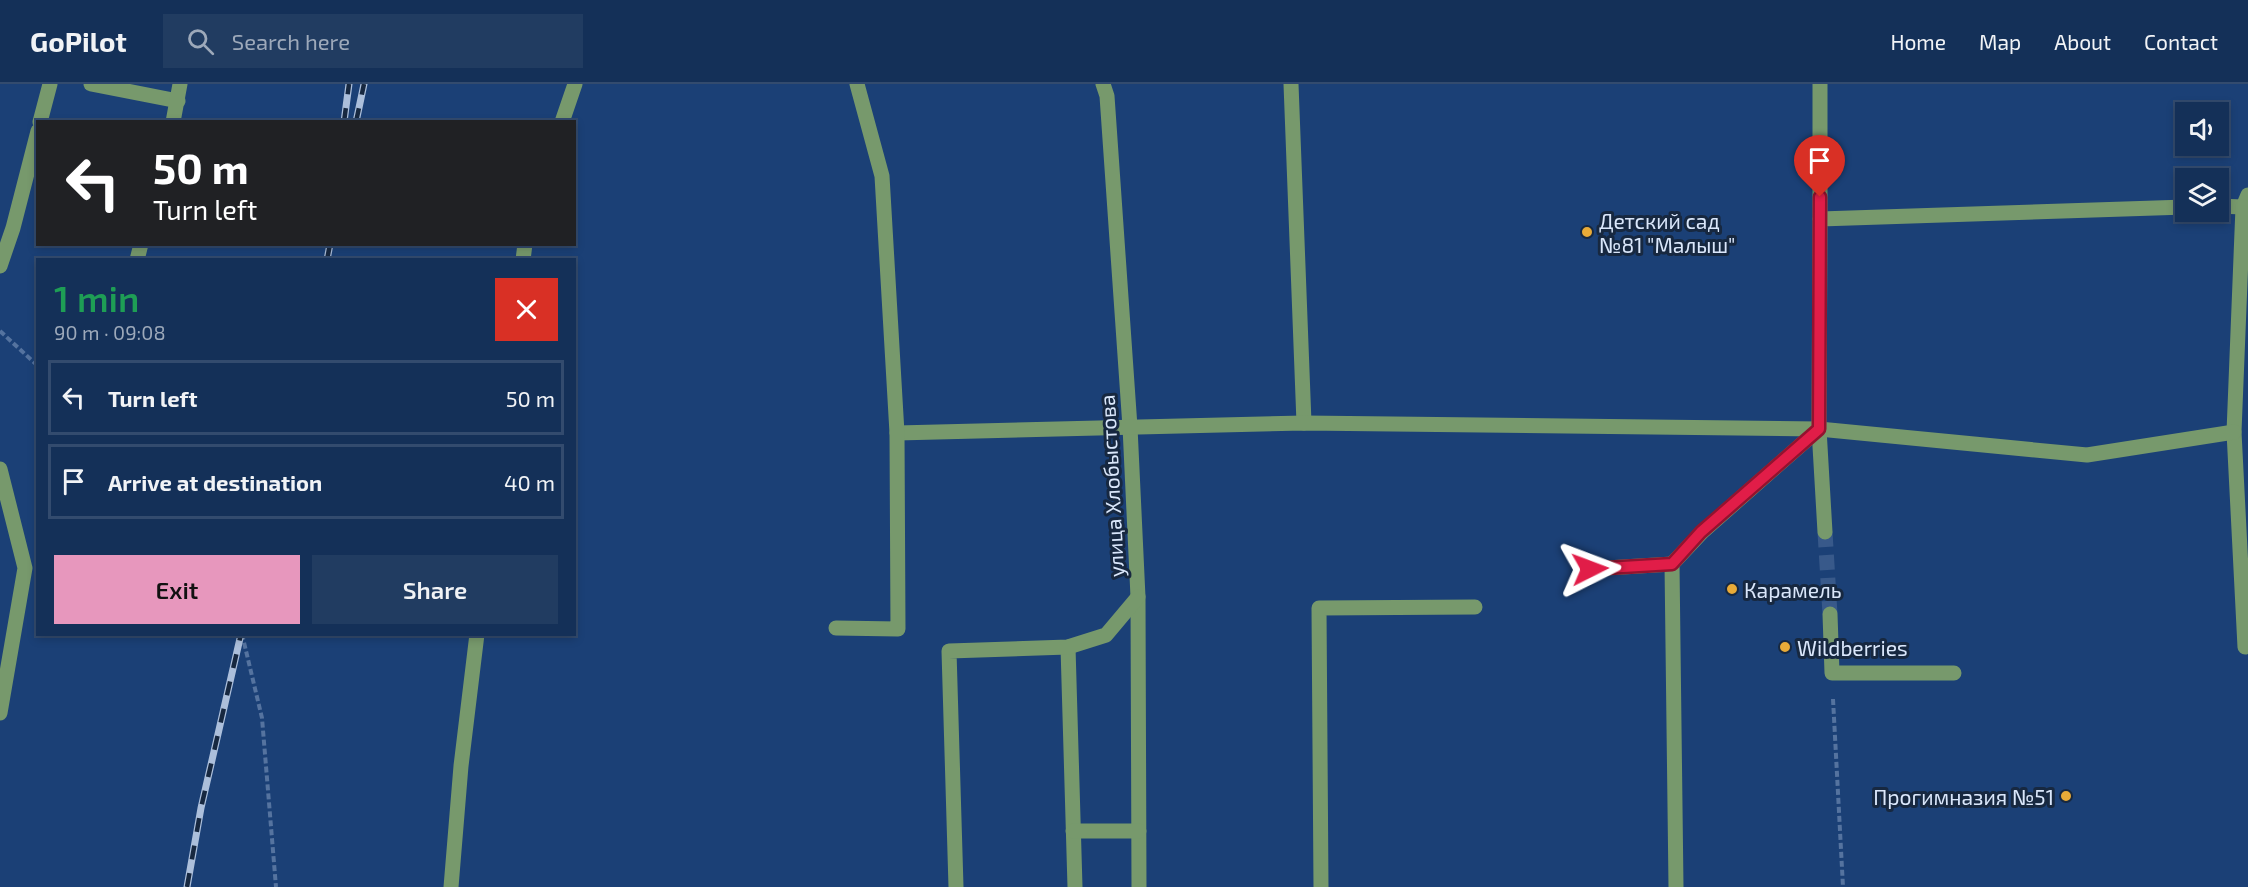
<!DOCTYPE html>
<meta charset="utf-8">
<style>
body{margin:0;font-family:"Exo 2",sans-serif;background:#213c61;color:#f1f3f6;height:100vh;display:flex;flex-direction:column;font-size:22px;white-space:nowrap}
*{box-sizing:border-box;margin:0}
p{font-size:20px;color:#9da9ba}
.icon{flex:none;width:33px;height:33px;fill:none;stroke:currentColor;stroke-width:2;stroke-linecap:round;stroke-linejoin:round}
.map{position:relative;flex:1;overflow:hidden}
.sheet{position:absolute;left:36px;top:174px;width:540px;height:378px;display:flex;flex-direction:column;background:#143058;border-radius:0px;box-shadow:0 3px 9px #0003,0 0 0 2px #334b6e}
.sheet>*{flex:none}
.hud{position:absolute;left:36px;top:36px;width:540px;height:126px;border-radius:0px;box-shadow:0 3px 9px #0003,0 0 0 2px #334b6e;background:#202124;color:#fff;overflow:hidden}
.fabs{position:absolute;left:2175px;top:18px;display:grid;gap:12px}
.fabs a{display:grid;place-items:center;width:54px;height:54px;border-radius:0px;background:#143058;box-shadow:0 3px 9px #0003,0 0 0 2px #334b6e;font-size:30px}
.pin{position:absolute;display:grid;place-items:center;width:51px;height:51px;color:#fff;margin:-62px -26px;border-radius:50% 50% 50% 0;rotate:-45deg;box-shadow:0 0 6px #0007}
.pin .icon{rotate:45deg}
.me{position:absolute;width:66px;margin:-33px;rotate:87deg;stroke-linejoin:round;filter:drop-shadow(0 0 4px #0008)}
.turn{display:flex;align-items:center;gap:21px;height:126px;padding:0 18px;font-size:27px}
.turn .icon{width:78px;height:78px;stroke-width:2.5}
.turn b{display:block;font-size:42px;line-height:51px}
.round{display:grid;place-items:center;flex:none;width:63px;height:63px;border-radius:0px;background:#213c61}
.headline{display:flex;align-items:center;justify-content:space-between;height:102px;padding:0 18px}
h1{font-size:36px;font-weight:600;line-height:45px;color:#1e9e55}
.action{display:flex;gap:12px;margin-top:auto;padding:12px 18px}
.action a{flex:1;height:69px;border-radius:0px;background:#e797bd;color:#111;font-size:24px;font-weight:600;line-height:69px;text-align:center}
.action a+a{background:#213c61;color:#f1f3f6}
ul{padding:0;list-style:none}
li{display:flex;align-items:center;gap:18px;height:75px;margin:0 12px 9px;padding:0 6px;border:3px solid #334b6e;border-radius:0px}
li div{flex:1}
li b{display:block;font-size:22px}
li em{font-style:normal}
header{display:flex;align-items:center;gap:36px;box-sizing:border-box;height:84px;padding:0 30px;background:#143058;border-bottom:2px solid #334b6e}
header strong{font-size:28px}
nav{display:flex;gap:33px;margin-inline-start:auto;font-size:21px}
.search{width:420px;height:54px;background:#213c61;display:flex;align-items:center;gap:15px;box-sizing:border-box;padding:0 21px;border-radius:0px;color:#9da9ba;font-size:22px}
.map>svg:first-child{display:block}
</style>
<header>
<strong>GoPilot</strong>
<div class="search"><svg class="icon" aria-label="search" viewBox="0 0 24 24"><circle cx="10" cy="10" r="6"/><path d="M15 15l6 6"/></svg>Search here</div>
<nav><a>Home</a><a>Map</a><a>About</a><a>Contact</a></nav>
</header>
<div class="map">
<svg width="2248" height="803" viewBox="0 0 2248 803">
<rect width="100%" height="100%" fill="#1b4076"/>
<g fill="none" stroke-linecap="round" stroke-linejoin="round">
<path stroke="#38598a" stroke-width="15" stroke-dasharray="15 8" stroke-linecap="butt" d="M1825,448L1830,530"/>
<g stroke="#55739f" stroke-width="4" stroke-dasharray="6 3" stroke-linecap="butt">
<path d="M0,247L38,282"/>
<path d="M242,550L262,634L276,803"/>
<path d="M1833,615L1843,803"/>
</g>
<g stroke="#77996c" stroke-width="15">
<path d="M91,0L178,17"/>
<path d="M1103,0L1107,12L1130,343L1138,513L1139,803"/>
<path d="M1291,0L1304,339"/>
<path d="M1820,0V135"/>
<path d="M40,38L50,0"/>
<path d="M173,38L180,0"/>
<path d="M562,38L575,0"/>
<path d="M2218,122L2243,123L2248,111"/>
<path d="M2243,123L2234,348L2245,563"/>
<path d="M137,176L141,160"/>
<path d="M523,176L525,160"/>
<path d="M0,182L13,144L38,47"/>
<path d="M1819,345L1825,448"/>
<path d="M897,349L1304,339L1819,345L1820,135L2186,123"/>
<path d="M0,385L25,484L0,629"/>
<path d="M1590,485L1672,480"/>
<path d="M1830,530L1832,589H1954"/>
<path d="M836,544L898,545L897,349L882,92L857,0"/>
<path d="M1068,563L1075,803"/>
<path d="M1073,747H1139"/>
<path d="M451,803L461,682L477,550"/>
<path d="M956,803L949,567L1068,563L1106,551L1138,513"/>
<path d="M1321,803L1319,524L1475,523"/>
<path d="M1676,803L1672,480L1702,448L1819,345L2087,371L2234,348"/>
</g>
<g stroke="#acbfdb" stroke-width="7">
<g id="rail">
<path d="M344,38L349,0"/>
<path d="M356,38L364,0"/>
<path d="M327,176L330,160"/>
<path d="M187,803L201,724L241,550"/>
</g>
</g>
<use href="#rail" stroke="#172840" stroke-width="4.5" stroke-dasharray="14" stroke-linecap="butt"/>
</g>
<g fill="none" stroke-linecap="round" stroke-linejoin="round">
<g stroke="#92132f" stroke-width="15">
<path id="route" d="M1590,485L1672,480L1701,448L1819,345L1820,113"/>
</g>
<use href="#route" stroke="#e11d48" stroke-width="10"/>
</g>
<g fill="#e9ab38" stroke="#172840" stroke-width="2">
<circle cx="1587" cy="148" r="6"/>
<circle cx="1732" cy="505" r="6"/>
<circle cx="1785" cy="563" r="6"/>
<circle cx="2066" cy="712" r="6"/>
</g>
<g text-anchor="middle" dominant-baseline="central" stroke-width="6" stroke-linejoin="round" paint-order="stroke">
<g font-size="21" fill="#dae7fb" stroke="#172840" text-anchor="start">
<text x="1599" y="136">Детский сад<tspan x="1599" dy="24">№81 "Малыш"</tspan></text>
<text x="1744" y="505">Карамель</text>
<text x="1797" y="563">Wildberries</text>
<text x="2054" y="712" text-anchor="end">Прогимназия №51</text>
</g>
<g font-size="21" fill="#dae7fb" stroke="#172840">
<text transform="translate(1111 402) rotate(-93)">улица Хлобыстова</text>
</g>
</g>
</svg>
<div class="fabs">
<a><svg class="icon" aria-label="sound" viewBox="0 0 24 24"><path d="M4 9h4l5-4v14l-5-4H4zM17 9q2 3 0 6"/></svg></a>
<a><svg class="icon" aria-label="layers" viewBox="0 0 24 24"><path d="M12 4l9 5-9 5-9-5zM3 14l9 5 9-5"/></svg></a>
</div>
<div class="pin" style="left:1820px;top:113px;background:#d93025"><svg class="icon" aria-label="arrive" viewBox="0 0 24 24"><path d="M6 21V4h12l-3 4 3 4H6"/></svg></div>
<svg class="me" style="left:1590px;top:485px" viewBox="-20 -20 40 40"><path d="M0-17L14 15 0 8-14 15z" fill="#e11d48" stroke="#fff" stroke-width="4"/></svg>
<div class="hud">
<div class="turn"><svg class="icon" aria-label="left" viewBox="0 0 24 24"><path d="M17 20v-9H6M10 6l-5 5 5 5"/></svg><div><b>50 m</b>Turn left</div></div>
</div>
<section class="sheet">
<div class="headline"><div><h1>1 min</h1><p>90 m · 09:08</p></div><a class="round" style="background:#d93025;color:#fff"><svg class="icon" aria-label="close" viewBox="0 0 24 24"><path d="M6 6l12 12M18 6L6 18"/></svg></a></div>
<ul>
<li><svg class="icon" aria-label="left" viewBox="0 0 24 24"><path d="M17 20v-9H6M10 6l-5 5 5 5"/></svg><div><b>Turn left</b></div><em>50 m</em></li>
<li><svg class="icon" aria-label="arrive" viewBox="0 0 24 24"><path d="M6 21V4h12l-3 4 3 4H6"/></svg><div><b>Arrive at destination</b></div><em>40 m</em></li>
</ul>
<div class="action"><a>Exit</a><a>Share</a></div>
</section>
</div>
